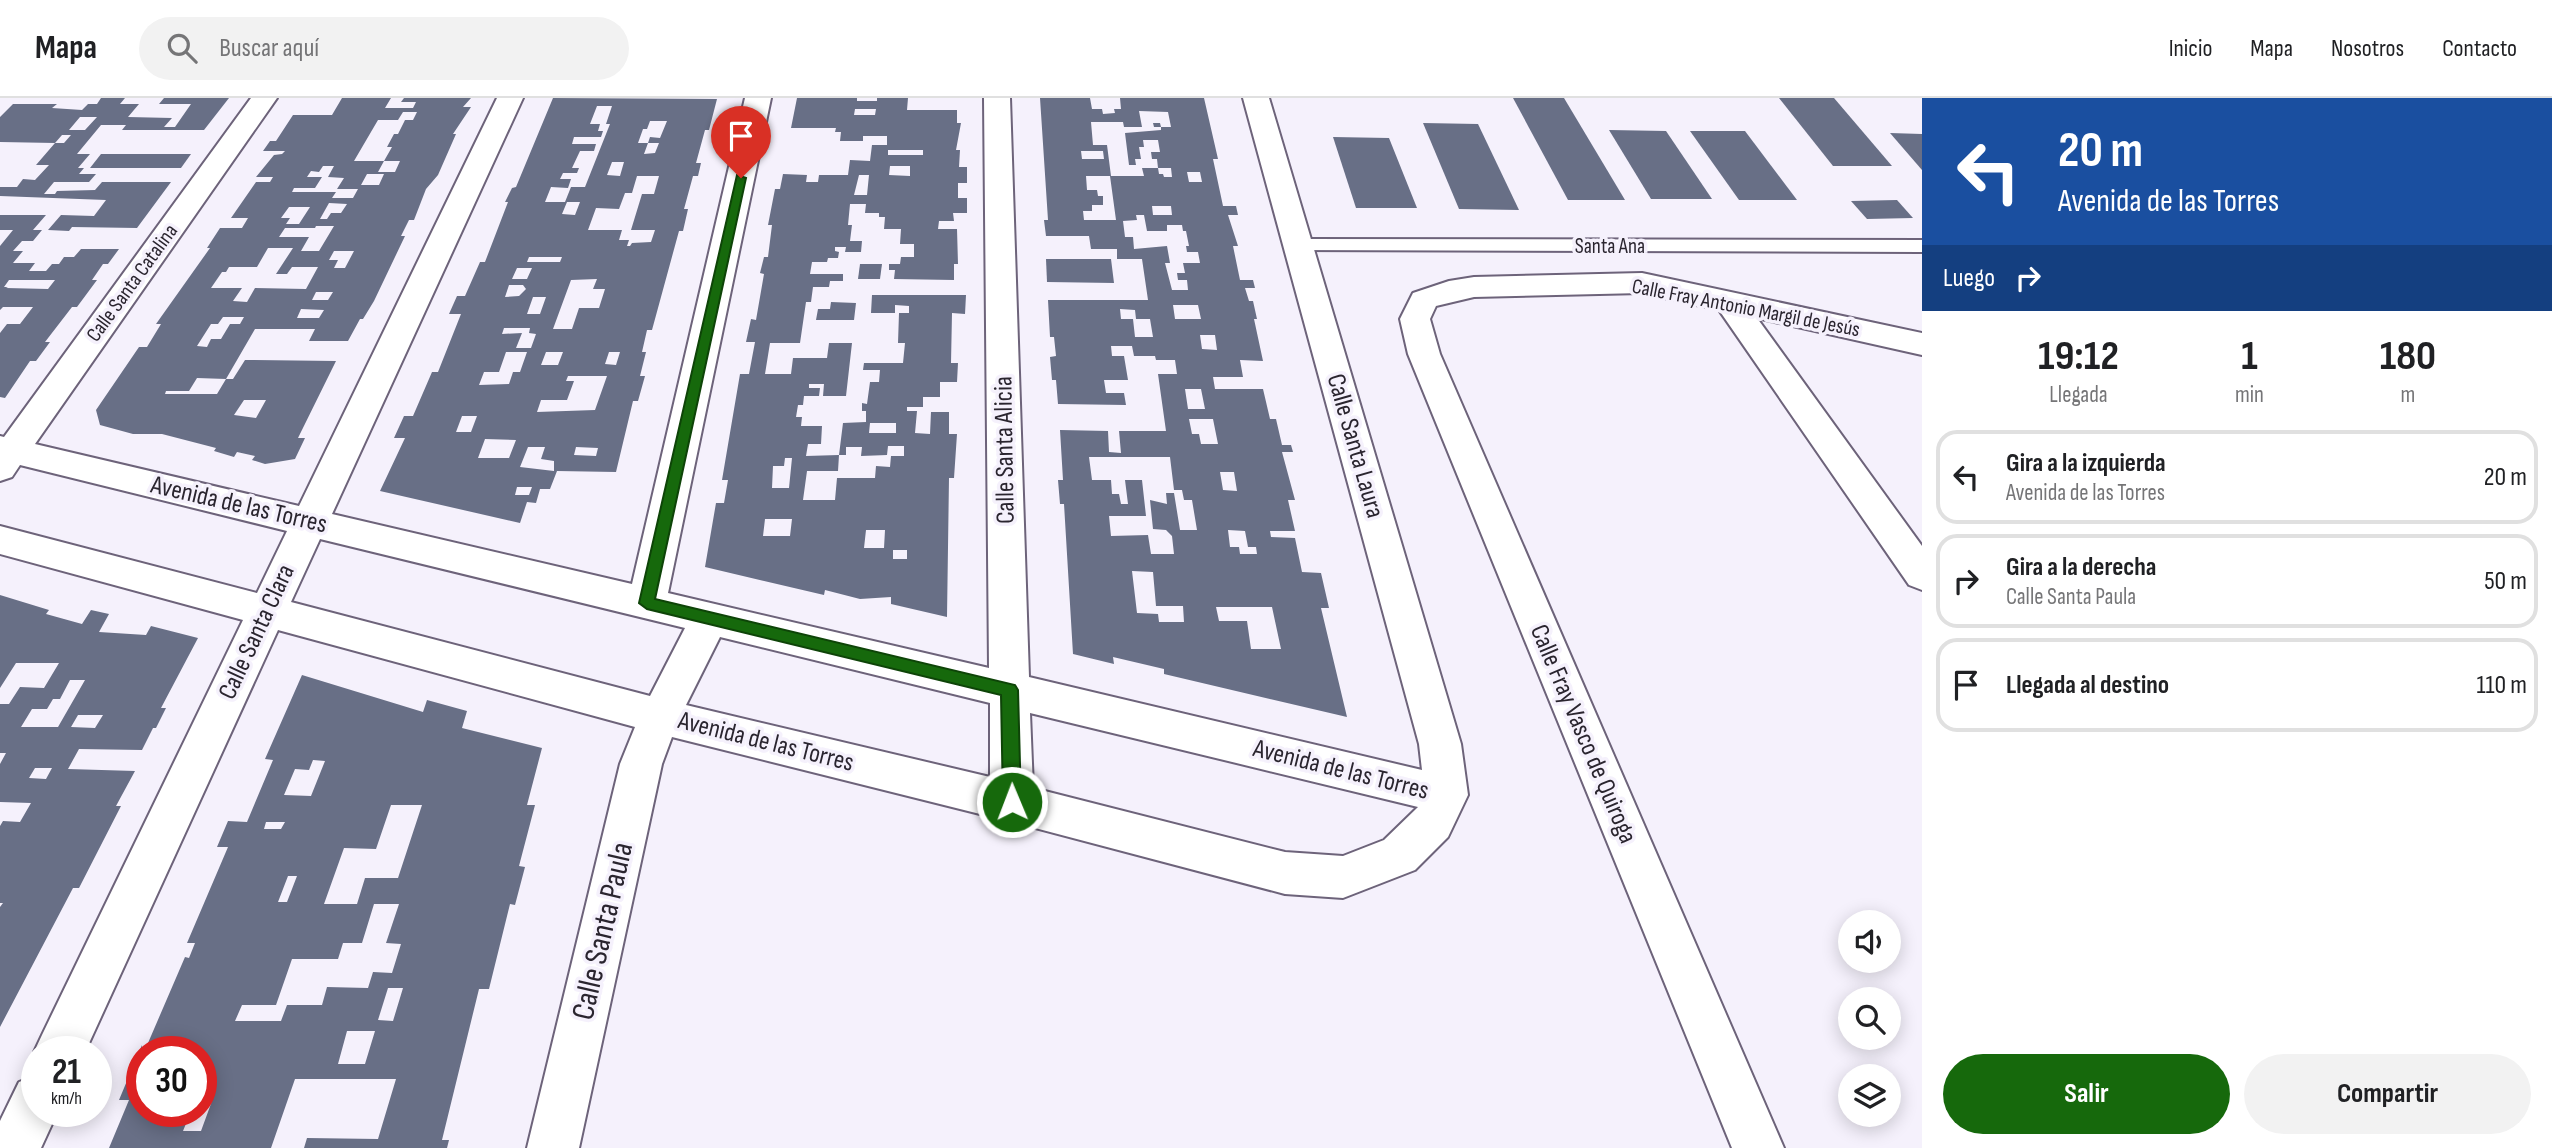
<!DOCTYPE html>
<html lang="es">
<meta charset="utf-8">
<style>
body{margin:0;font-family:"Sofia Sans Condensed",sans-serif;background:#f2f2f2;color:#202124;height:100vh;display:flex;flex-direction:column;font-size:26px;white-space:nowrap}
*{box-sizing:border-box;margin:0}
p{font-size:23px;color:#757577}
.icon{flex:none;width:38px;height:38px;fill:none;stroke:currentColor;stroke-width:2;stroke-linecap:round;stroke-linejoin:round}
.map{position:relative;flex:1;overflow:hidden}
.drawer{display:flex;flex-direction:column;background:#fff;width:630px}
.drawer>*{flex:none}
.top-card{background:#1a4fa0;color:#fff;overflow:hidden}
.tools{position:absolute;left:1838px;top:812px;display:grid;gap:14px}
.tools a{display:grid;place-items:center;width:63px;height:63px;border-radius:50%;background:#fff;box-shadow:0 4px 18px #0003;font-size:35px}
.speed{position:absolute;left:21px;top:938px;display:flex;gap:14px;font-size:35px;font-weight:700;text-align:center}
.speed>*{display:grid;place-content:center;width:91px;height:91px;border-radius:50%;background:#fff;box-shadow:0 4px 18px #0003;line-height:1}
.speed small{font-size:18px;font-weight:400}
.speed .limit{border:10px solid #d22;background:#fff;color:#111}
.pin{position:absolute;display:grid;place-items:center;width:60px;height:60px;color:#fff;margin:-72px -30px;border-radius:50% 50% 50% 0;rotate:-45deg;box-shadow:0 0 7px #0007}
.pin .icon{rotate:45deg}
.me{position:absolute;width:77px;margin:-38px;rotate:359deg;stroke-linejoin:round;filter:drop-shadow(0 0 5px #0008)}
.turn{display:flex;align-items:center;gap:24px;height:147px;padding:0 21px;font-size:32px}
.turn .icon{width:91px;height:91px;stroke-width:2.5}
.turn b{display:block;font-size:49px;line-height:60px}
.then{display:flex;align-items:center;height:66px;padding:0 21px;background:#0003;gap:14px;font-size:26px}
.eta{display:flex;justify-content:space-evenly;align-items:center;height:119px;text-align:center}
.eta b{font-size:42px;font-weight:700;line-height:49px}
.primary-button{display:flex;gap:14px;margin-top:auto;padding:14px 21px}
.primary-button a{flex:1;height:80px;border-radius:42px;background:#16690c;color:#fff;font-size:28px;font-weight:700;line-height:80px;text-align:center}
.primary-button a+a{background:#f2f2f2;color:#202124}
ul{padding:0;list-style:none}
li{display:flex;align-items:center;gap:21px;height:94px;margin:0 14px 10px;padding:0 7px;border:4px solid #e0e0e0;border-radius:21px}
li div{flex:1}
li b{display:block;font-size:26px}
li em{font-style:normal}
header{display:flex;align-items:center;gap:42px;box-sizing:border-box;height:98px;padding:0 35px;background:#fff;border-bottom:2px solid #e0e0e0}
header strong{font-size:33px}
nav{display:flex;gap:38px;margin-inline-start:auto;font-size:24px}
.search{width:490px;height:63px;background:#f2f2f2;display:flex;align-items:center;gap:18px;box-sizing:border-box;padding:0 24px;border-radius:38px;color:#757577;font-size:26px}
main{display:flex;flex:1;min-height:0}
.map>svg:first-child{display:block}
</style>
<header>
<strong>Mapa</strong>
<div class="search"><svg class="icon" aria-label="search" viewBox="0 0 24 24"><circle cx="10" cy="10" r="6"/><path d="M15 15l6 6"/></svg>Buscar aquí</div>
<nav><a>Inicio</a><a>Mapa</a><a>Nosotros</a><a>Contacto</a></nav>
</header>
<main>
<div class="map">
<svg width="1922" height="1050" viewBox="0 0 1922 1050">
<rect width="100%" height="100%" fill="#f5f1fc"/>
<g fill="#686f86" fill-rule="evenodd">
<path d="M101,0H125L120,6H139L128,19L172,20L164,29H175L191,6H159L164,0H229L204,32H122L126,27H101L77,56H90L78,70H84L79,76H96L89,84H54L44,96H55L57,93L95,92L102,84H171L137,130L72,129L69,133L48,132L61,117L94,118L106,102L0,98V89H17L23,81L35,82L49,67H36L55,45H64L71,37H62L55,45L0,44V19L13,6H57L52,10L82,12L88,6H97ZM80,19H97L85,32H69Z"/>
<path d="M342,0H391L385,10H413L416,4H401L404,0H471L463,9H471L453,36H456L438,77L426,91L414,122H409L401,138H405L374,203L363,221H360L348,243H309L315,231H255L226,281L197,280L189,293H166L165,296H217L226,281H233L245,262L336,263L298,340H305L295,361L265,366L252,362L255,358L237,354L234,359L214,353L216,350L162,336H133L100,327L96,312L139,249H147L161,226H156L210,150H207L220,130H242L248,120H231L256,84H270L273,79H256L274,57L282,56L285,53H263L270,43H276L293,17H332ZM403,14H417L413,22H405L398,36H394L387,49H392L384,63H354L378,22H398ZM384,63H400L395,74H378ZM323,68H334L328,79L344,80L337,91H358L353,100H332L336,94H292L294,90H315L322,79H307L311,73L319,74ZM367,76H384L379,87H361ZM329,105L347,106L341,115H331L327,121H320ZM289,109H310L299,126H286L290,120H281ZM316,128H334L319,153H301L309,139H279L285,130H315ZM268,150H293L276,176H287L292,169H318L306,191L255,190L247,204L233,203L242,190H211L222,174H226L229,169H257ZM334,153H354L345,170H334L338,162H329ZM316,194H333L328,202H312ZM301,211L324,212L319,220H297ZM223,219H244L240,226H230L221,241H211L207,249L197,248L211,226H218ZM244,302H266L256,320L234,317Z"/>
<path d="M553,0L717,1L709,32H705L696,65H701L698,78H693L684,111H688L683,133H679L652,232H647L642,254H646L640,278H645L638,303H633L616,374L557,373L550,391H540L536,405L527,404L520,425L380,393L405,340H394L404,318H413L432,274H438L461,216H449L457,198H465L480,164H485L508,104H505L512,90L516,89ZM597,8H612L606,26H610L585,89H571L565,104H545L551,89L568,90L571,81H560L563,75H577L579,70H572L580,53H594L596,46H572L574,39H601L603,33H598L600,26H590ZM650,23H667L660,40L650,39L648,45H659L655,55L644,56L648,45H638L643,31H647ZM612,64H624L620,78L607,77ZM637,78H659L654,96H642L631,132H655L651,144L632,145L630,148H627L629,142H619L622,132H588L596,110L619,111L625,95H632ZM567,104H580L575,117L562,116ZM529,159H562L560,164H527ZM517,170H532L527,181H512ZM597,181L593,191H605L599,210H579L572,231H553L571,182ZM509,187H523L526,191L519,198L505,199ZM533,199H546L540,216H527ZM504,230H530L529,235L536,236L531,250H516L522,235L502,236ZM506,254H527L520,274H513L509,286L479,287L484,274H499ZM546,254H563L558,267H541ZM609,254H620L616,267L605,266ZM568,278H607L595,312L537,314L541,302H567L574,283H566ZM462,318H477L471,334H456ZM485,341L516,342L509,360H478ZM528,349H545L541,361L554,363V373L520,369ZM576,349L598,350L596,358L574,357ZM517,389H532L529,397H515Z"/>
<path d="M797,0H857V3H877V0H908L907,12H957V25H961L956,52H960L959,69H967V85H958V100H967V115H953L954,123H939L938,131H957L958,166H954V182L894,181L895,172H889V166H900L901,159H914V146H900L901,131H884L885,119H879V115H865L866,106H850L848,127H852L850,143H862L861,154H845L846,149H835V153L839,154L838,160H828L827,164H812L810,176H843V183H830L829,189H813L811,204H806L800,245H770L765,276H791L793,260H827L829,245H852L846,298H823L824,286H809V290H820L819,298H804L803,307H798L796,319H802L801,328H822L821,346H808L806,358L839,357L838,373H807L803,402H835L837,380H875L876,368L890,369L891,358H904V348H888L887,357L861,358L862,349H846V357H839L843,325L866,324V313H862V305L867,306L870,284H879L880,272H863L864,265H903L905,245H898L899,215H909V208L895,207V215H871L872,197H966L965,216L952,215L951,265H958L957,284H940V299H923V309H907V313H917L915,335L930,336L931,314H949V336H957L954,380H949L947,519L891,506V499L860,501L825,492L824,497L705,469L716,405H724L728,382H722L740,276H749L755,244H746L751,221L756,222L764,176L760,175L764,159H768L772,127H768L775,91H780L783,76L807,77L806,84H818L819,77H848L850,62L870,63L872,47H887V38H863V43H840L841,34H835L836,30H791ZM855,11H876L875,17H854ZM888,52H923V57H888ZM890,68H910V78L889,77ZM859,77H869L867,97H854ZM870,325H896V335H869ZM785,360H792L789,390H772L773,368H784ZM765,421H792L790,438H763ZM866,432H885L884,450H864ZM893,452H907V461H893Z"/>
<path d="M1040,0H1090L1092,11H1102L1103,16L1115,15L1114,11H1121L1120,0H1204L1218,61H1213L1223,108H1236L1238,117H1228L1238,148H1233L1240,182H1253L1255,190H1245L1249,203H1253L1257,221H1254L1263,263L1240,262L1243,279H1213L1215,291H1263L1270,321H1276L1282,347H1291L1293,354H1282L1295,402H1288L1295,433H1270L1271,439L1295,440L1302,474L1321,475L1329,510H1321L1347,619L1164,576V571L1113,559L1114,566L1073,556L1064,406H1060L1058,382H1063L1060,332L1108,333L1109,354L1121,355L1119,333H1166L1158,276H1177L1175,262H1156L1155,258H1134L1132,248H1111L1112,258H1124L1128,282H1104L1106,295H1124L1126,307L1058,306L1056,282H1052L1050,259L1056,258L1054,239H1050L1048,202H1148L1142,161H1117V151H1091L1089,138H1046L1044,122H1048ZM1139,13L1168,14L1171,29H1161L1160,25H1153L1154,29H1161V32L1125,35L1129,67H1136L1135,61H1141L1139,49H1144L1143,42H1158L1160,54H1151L1152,61H1157L1158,70H1171L1172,79H1164L1163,76H1159L1158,70H1142L1144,78H1110L1116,122H1084L1083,113H1092V107H1103V98H1098L1097,92H1087L1086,78H1111L1107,47H1093L1091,24H1123L1124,29H1142ZM1081,53H1103L1104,61H1082ZM1187,74H1200L1202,84H1189ZM1152,108H1171L1172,117H1153ZM1136,117H1144L1147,133H1167V127H1182L1183,133H1186L1189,148H1186L1187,154H1198L1200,165H1183L1185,175H1177L1178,182H1187L1188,192H1172L1165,165H1170L1167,148L1134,151L1133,139H1125L1123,123L1137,122ZM1173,207H1198L1201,221H1175ZM1120,211L1135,212L1136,221H1150L1153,239H1135L1133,221H1121ZM1200,237H1215L1217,252L1202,251ZM1185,291H1201L1205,311H1188ZM1189,321H1213L1218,346H1201L1199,336H1192ZM1089,359H1170L1174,392H1182L1184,402H1192L1197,432H1180L1174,395H1166L1167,406L1150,402L1153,431L1166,432L1172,438L1174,456H1151L1148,437L1111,438L1109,418H1146L1142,382H1125L1128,406H1121L1119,396H1112L1111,382H1092ZM1220,374H1234L1237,393L1223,392ZM1228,432L1245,433L1248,449H1256L1257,456H1240L1239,449H1230ZM1132,473L1153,474L1156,508H1183L1184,524H1159L1158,516L1137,515ZM1216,509H1272L1281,551H1251L1247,523H1219Z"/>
<path d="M1513,0H1564L1625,102H1568Z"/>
<path d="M1779,0H1834L1892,68H1833Z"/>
<path d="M1423,25L1478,26L1519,112L1459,111Z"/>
<path d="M1609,32L1666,33L1712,101H1651Z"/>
<path d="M1690,33H1745L1797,102H1739Z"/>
<path d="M1890,35L1922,36V72Z"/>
<path d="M1333,39L1389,40L1417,110H1356Z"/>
<path d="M101,56H191L181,70H90Z"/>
<path d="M1897,102L1913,120L1867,121L1851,103Z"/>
<path d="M0,117H46L33,132H42L33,143H22L13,153H23L13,165H35L29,173H46L52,166H59L64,159H74L81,151H119L108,166H103L92,182H97L77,209H72L45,244H50L36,263H30L5,300L0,299V235L7,226H20L33,209H3L0,212V148L13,132H0ZM9,182H55L48,191L6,190L8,189H4Z"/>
<path d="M1046,161H1111L1114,185L1047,184Z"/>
<path d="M860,166H882L880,181H858Z"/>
<path d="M831,204L856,205L854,222H816L818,211H830Z"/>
<path d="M0,497L49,512L46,516L82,526L91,512L109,516L99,534L146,537L151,528L198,540L161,610H166L156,630H153L142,652L79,651L68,671L135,673L116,708H121L79,790H73L0,929V809L3,805H0V728L3,723L20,724L31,705L0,704V666L6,655H0V606H9L20,589L44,590L59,565H16L0,590ZM70,582H85L58,629H21L32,611H47L53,601H60ZM78,617H103L95,630L71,629ZM35,670H52L46,681L29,680Z"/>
<path d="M302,577L423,614L427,602L467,613L462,630L542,650L527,707H535L519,768L525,769L515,807L510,806L489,891H479L442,1042H449L447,1050H304L307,1040L378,1041L396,981H295L271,1050H109L129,1002H119L142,947V951L145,952L185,859L189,860L195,845H187L228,749H217L228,723L247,724L273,662L265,661ZM313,662L325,663L311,698L284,697L295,671L309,672ZM391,707H422L398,780H365L357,806H324L344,750L376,751ZM266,724H285L281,731H264ZM288,778H297L287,804H278ZM374,806H399L386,845L401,846L392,875L373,874L368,890L327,889L322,907H287L281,923H235L242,907H276L292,861H338L343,845H362ZM388,890H403L393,923L378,922ZM347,933H375L365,966H338ZM142,954H201V1002L212,1003L201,1033H183L191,1013H142Z"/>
</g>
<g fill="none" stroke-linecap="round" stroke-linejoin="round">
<g stroke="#6d637a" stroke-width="4">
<path id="lane" d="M1298,141L1922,142V154L1291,152L1287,147L1291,142Z"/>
</g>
<g stroke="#6d637a" stroke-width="4">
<g id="street">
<path d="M251,0H277L35,346L299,408L497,0H523L332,416L632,486L745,0H771L668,495L989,570L984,0H1010L1029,579L1422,672L1419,646L1243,0H1269L1461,646L1468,697L1448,739L1415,772L1343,800L1285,796L1012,724L672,639L662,666L579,1050H527L620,666L635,629L278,532L85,954H37V960L34,954L42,937L243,522L0,456V428L257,495L287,433L20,367L12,379L0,383V338L4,339ZM320,441L685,530L650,598L291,504ZM720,539L990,605V679L686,607ZM1030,615L1418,709L1384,742L1343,758L1285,754L1033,690Z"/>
<path d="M1642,175L1922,235V257L1757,220L1922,448V492L1909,487L1719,212L1642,195L1474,199L1436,208L1430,221L1440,256L1784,1050H1732L1408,256L1400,221L1413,195L1449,183L1474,179Z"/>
<path d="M37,977V1013H58L41,1050H0V1023L19,984Z"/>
</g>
</g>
<use href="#lane" fill="#fff" fill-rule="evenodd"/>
<use href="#street" fill="#fff" fill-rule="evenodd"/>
</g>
<path fill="#16690c" stroke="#0e4408" stroke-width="2" d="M737,77L746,80L655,501L1015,587L1018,592L1021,704L1018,710L1012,712L1006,710L1003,704L1001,597L647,511L639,505Z"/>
<g text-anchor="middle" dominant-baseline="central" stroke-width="7" stroke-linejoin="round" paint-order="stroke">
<g font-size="21" fill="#2a252f" stroke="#f5f1fc">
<text x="1610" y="148">Santa Ana</text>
<text transform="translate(132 185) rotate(-54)">Calle Santa Catalina</text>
<text transform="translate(1746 210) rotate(11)">Calle Fray Antonio Margil de Jesús</text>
</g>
<g font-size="26" fill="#2a252f" stroke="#f5f1fc">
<text transform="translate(1355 348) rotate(74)">Calle Santa Laura</text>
<text transform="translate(1005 352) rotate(-91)">Calle Santa Alicia</text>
<text transform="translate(239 407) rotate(13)">Avenida de las Torres</text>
<text transform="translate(257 534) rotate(-65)">Calle Santa Clara</text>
<text transform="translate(1583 636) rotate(67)">Calle Fray Vasco de Quiroga</text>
<text transform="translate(766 644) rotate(14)">Avenida de las Torres</text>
<text transform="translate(1341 672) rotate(14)">Avenida de las Torres</text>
</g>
<g font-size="32" fill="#2a252f" stroke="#f5f1fc">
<text transform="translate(603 833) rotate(-77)">Calle Santa Paula</text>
</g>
</g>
</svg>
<div class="tools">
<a><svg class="icon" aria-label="sound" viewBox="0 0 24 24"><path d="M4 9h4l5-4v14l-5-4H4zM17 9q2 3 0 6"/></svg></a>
<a><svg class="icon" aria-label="search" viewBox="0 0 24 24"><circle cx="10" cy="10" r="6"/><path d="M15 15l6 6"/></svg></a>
<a><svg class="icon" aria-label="layers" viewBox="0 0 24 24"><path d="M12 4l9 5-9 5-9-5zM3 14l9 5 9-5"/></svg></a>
</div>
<div class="speed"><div>21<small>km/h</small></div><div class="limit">30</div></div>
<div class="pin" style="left:741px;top:80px;background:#d93025"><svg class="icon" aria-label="arrive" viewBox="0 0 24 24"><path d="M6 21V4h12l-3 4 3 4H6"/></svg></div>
<svg class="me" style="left:1012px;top:704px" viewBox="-20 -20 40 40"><circle r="17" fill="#16690c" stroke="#fff" stroke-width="3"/><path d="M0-11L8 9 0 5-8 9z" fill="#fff"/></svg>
</div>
<section class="drawer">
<div class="top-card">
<div class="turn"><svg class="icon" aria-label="left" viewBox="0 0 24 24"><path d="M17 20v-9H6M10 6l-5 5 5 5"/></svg><div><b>20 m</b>Avenida de las Torres</div></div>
<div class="then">Luego<svg class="icon" aria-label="right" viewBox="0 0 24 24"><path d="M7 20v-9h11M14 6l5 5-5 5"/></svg></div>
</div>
<div class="eta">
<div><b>19:12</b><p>Llegada</p></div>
<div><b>1</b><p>min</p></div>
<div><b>180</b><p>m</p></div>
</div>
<ul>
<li><svg class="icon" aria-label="left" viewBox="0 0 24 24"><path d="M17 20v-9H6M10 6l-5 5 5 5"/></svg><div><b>Gira a la izquierda</b><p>Avenida de las Torres</p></div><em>20 m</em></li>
<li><svg class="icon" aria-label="right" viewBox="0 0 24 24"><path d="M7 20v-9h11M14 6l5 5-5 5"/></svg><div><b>Gira a la derecha</b><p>Calle Santa Paula</p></div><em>50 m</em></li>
<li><svg class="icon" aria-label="arrive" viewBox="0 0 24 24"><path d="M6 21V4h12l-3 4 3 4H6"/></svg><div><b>Llegada al destino</b></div><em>110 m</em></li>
</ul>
<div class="primary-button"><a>Salir</a><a>Compartir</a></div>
</section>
</main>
